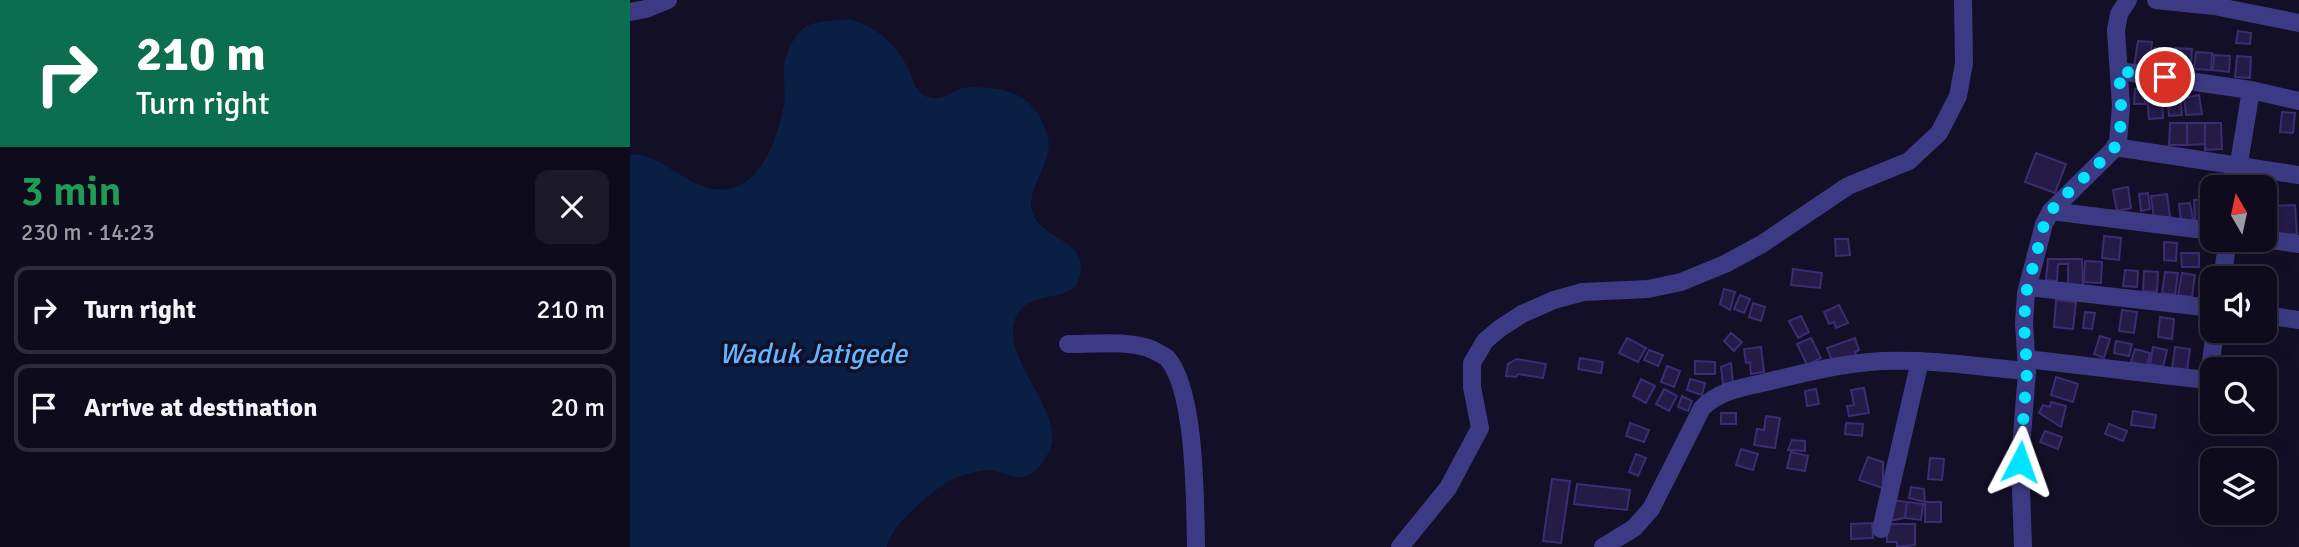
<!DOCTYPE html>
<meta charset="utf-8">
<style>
body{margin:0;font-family:Signika,sans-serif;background:#1c1929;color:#f1f3f6;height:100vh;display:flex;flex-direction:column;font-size:26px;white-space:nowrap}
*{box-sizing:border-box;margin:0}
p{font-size:23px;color:#9b9ba3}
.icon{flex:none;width:38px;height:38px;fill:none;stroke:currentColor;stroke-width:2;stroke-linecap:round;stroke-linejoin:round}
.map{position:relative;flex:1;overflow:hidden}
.details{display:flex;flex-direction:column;background:#0e0b1c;width:630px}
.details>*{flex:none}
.hud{background:#0b6e4f;color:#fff;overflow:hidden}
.needle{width:46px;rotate:351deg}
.buttons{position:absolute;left:1570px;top:175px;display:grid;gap:14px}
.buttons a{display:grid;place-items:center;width:77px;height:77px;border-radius:14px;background:#0e0b1c;box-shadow:0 7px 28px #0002,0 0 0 2px #2e2b3b;font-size:35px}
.pin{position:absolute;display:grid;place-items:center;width:60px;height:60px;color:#fff;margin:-30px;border:4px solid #fff;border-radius:50%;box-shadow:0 2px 7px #0007}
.me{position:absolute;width:77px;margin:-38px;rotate:4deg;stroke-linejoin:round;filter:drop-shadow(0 0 5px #0008)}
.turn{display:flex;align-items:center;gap:24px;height:147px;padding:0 21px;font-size:32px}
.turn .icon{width:91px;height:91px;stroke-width:2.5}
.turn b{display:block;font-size:49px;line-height:60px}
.round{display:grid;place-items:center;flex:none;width:74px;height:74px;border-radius:14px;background:#1c1929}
.summary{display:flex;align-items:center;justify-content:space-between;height:119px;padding:0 21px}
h1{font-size:42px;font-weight:600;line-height:52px;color:#1e9e55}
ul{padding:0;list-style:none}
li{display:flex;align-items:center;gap:21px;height:88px;margin:0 14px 10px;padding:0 7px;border:4px solid #2e2b3b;border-radius:14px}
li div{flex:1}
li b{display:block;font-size:26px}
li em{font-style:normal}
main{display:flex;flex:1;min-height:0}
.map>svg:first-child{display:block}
</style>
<main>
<section class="details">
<div class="hud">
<div class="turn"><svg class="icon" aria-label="right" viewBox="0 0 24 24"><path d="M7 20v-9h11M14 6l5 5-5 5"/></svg><div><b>210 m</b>Turn right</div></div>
</div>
<div class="summary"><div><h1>3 min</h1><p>230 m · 14:23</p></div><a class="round"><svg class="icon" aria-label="close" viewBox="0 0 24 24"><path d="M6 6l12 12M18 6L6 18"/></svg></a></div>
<ul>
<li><svg class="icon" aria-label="right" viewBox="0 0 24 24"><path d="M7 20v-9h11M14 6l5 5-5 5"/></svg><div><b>Turn right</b></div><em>210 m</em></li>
<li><svg class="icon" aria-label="arrive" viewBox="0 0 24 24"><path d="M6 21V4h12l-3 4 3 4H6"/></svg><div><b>Arrive at destination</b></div><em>20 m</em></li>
</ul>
</section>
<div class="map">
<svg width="1669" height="547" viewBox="0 0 1669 547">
<rect width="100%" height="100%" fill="#130f26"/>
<path fill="#0a1f44" d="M219,19C246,26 265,43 278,68C283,79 285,93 298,97C312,102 321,91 333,88C342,86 351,88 359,88C391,91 407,104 417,134C427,163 388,193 406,220C420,241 460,242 449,279C441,308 383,283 383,334C384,371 436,419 419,452C413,462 406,474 394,477C382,479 370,470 358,470C345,471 328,476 317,482C300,493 259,527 257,547H0V154C37,154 60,195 98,189C133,184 149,134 154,104C156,92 153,80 154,67C155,54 165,32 177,26C188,20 206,21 219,19Z"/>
<g fill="#241b47" stroke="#3b2d73" stroke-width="2">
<path d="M1608,31L1621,33L1620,44L1606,43Z"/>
<path d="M1508,41L1522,42L1519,68L1504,66Z"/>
<path d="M1525,48L1541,49L1539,67L1524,65Z"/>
<path d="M1544,48L1562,49L1561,67L1542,66Z"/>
<path d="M1566,52L1582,53L1581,70L1564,69Z"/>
<path d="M1584,55L1600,56L1599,72L1583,70Z"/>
<path d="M1607,56L1621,57L1620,78L1605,77Z"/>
<path d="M1515,86V104H1504L1505,89Z"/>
<path d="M1550,94L1552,115L1539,116L1537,95Z"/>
<path d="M1569,95L1572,114L1556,115L1554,98Z"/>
<path d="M1517,98H1532L1533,118L1519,119Z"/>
<path d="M1652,112L1665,113L1663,133L1650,132Z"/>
<path d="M1540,123H1557V145H1539Z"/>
<path d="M1557,123H1575V144L1557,145Z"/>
<path d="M1575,123H1591L1592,149L1575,150Z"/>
<path d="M1406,153L1436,164L1425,193L1395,182Z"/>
<path d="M1498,187L1501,208L1487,211L1483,190Z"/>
<path d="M1518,193L1520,209L1511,211L1509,194Z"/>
<path d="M1537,194L1540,217L1524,219L1521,196Z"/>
<path d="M1577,199L1579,221H1565L1564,200Z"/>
<path d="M1560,203L1563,220L1551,221L1549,204Z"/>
<path d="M1665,205L1667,234L1646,236L1645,206Z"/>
<path d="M1474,236L1491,238L1489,260L1472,258Z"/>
<path d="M1205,239H1218L1220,255L1206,256Z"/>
<path d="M1534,242L1547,243L1546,261L1534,260Z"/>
<path d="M1551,253H1569V267H1552Z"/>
<path d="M1418,259H1452L1453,285H1438V264H1428L1427,281L1416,280Z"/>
<path d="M1455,261L1472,262L1471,283L1454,282Z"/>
<path d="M1163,269L1192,273L1190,288L1161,285Z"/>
<path d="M1495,270L1508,271L1507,287L1493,286Z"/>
<path d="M1514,271L1528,272L1527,292L1513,291Z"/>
<path d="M1535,272L1548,273L1545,295L1532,293Z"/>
<path d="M1552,273L1565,275L1562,297L1548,295Z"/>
<path d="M1574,274L1588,277L1582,278V301L1569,298Z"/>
<path d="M1094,289L1105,292L1100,310L1090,304Z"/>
<path d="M1110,295L1120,299L1114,313L1104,309Z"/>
<path d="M1426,300L1446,302L1443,329L1424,327Z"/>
<path d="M1123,303L1135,307L1131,321L1119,317Z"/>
<path d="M1209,305L1218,323L1206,328L1204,322L1199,324L1194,312Z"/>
<path d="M1492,310L1507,312L1504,333L1489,331Z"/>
<path d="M1455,312L1465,313L1462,329L1453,328Z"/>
<path d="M1171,316L1179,332L1168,338L1159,321Z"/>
<path d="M1530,317L1544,319L1542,339L1528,337Z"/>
<path d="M1101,333L1112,342L1104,351L1094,341Z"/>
<path d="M1470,336L1480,339L1474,358L1464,354Z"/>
<path d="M997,338L1016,348L1008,362L989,353Z"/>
<path d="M1181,338L1191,358L1177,365L1167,344Z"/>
<path d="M1225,338L1229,350L1225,352L1228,360L1203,363L1197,348Z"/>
<path d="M1486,341L1502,344L1499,356L1484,353Z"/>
<path d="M1131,347L1134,372L1121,374L1120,362L1116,363L1114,349Z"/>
<path d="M1523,347L1537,350L1533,367L1520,364Z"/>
<path d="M1545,347L1560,349L1557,371L1542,369Z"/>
<path d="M1505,349L1520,353L1517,366L1501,362Z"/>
<path d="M1019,350L1033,355L1028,366L1014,360Z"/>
<path d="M950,358L973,362L971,373L948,369Z"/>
<path d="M887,359L916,364L913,378L888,374L886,377L876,376L878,364Z"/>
<path d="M1065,361L1085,362V374H1065Z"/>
<path d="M1101,363L1103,383L1093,384L1091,367Z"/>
<path d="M1037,366L1050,371L1044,387L1031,382Z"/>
<path d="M1426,377L1448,384L1443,402L1421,395Z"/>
<path d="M1011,379L1025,386L1016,403L1003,396Z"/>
<path d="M1060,379L1075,383L1072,395L1057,390Z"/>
<path d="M1234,388L1239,413L1219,416L1217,406L1224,405L1221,390Z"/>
<path d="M1034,389L1047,396L1039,411L1026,404Z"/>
<path d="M1186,389L1189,404L1177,406L1175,391Z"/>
<path d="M1052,396L1062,401L1058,411L1048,407Z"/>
<path d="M1421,402L1436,406L1431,427L1409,413L1413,405L1420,407Z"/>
<path d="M1503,411L1526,415L1524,428L1501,425Z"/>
<rect x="1091" y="413" width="15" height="11"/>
<path d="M1136,416L1150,418L1145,448L1124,445L1127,429L1134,430Z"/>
<path d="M1000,423L1019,430L1014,442L996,436Z"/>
<path d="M1216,423L1233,424L1232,436L1215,434Z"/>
<path d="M1479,424L1497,431L1493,441L1475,434Z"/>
<path d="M1415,431L1432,437L1428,449L1410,442Z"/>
<path d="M1162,440L1175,441V451L1158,450Z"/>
<path d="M1111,449L1128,454L1123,470L1106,465Z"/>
<path d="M1161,452L1178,456L1175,471L1157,468Z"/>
<path d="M1006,454L1016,458L1008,476L999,472Z"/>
<path d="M1238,457L1253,462V488L1229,480Z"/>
<path d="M1300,458L1314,459L1312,480L1298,479Z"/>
<path d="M922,479L940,481L931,543L913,541Z"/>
<path d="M947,484L1000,490L997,510L944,504Z"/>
<path d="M1281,487L1294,489L1295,502L1279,498Z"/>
<path d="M1262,500L1277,502L1275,518L1259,521Z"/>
<path d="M1277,502L1293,504L1291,520L1275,518Z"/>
<rect x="1295" y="502" width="16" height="20"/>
<path d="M1242,523L1243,538L1221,539V524Z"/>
<path d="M1257,524H1285V545L1267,547V542H1257Z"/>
</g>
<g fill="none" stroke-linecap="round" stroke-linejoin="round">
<g stroke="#3d3a85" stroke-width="18">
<path d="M1526,0L1584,6L1669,23"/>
<path d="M0,12L16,9L38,0"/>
<path d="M1489,71L1621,90L1605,187"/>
<path d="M1621,90L1669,101"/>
<path d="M1485,147L1669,175"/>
<path d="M1421,211L1582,231"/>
<path d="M1634,239L1669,244"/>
<path d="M1592,278L1598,240"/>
<path d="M1398,287L1582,308"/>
<path d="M1634,315L1669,320"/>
<path d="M438,344C462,344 501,340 523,350C527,352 533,355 537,358C566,390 565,503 566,547"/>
<path d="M1397,359L1576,380L1579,377L1585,331"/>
<path d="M1251,529L1290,361"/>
<path d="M770,547L818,488L850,428L842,387V363L855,341L869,329L892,314L924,300L953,292L1018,289L1051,282L1095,264L1132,244L1218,186L1279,161L1309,133L1328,96L1334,63L1333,0"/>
<path d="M973,547L1004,528L1021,509L1072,408C1091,389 1116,387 1141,381C1177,372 1215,363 1252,361C1300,359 1349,367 1397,371"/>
<path d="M1393,547L1390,462L1397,371L1394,323L1396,293L1414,224L1421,211L1482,151L1488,142L1491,106L1486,30L1489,14L1498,0"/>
</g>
</g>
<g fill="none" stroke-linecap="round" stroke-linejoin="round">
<path stroke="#00e5ff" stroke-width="12" stroke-dasharray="0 21.6" d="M1390,462L1397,371L1394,323L1396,293L1414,225L1425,205L1482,151C1496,134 1490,92 1489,71L1535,77"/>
</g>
<g text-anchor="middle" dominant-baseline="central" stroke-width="7" stroke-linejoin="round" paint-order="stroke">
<g font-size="28" font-style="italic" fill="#62b6ff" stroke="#130f26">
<text x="183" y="354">Waduk Jatigede</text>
</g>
</g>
</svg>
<div class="buttons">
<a><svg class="needle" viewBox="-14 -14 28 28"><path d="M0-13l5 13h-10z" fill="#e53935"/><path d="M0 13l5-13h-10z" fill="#9b9ba3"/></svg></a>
<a><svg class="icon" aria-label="sound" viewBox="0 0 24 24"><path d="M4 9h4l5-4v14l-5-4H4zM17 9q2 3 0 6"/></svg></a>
<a><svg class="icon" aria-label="search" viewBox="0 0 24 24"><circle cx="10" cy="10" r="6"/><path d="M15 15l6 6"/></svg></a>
<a><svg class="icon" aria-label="layers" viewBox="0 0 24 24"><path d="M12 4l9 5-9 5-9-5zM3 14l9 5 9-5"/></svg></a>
</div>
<div class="pin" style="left:1535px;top:77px;background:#d93025"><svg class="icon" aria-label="arrive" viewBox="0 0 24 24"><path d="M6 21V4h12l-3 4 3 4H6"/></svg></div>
<svg class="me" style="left:1390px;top:462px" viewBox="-20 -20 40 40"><path d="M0-17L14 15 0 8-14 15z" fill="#00e5ff" stroke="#fff" stroke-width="4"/></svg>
</div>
</main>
